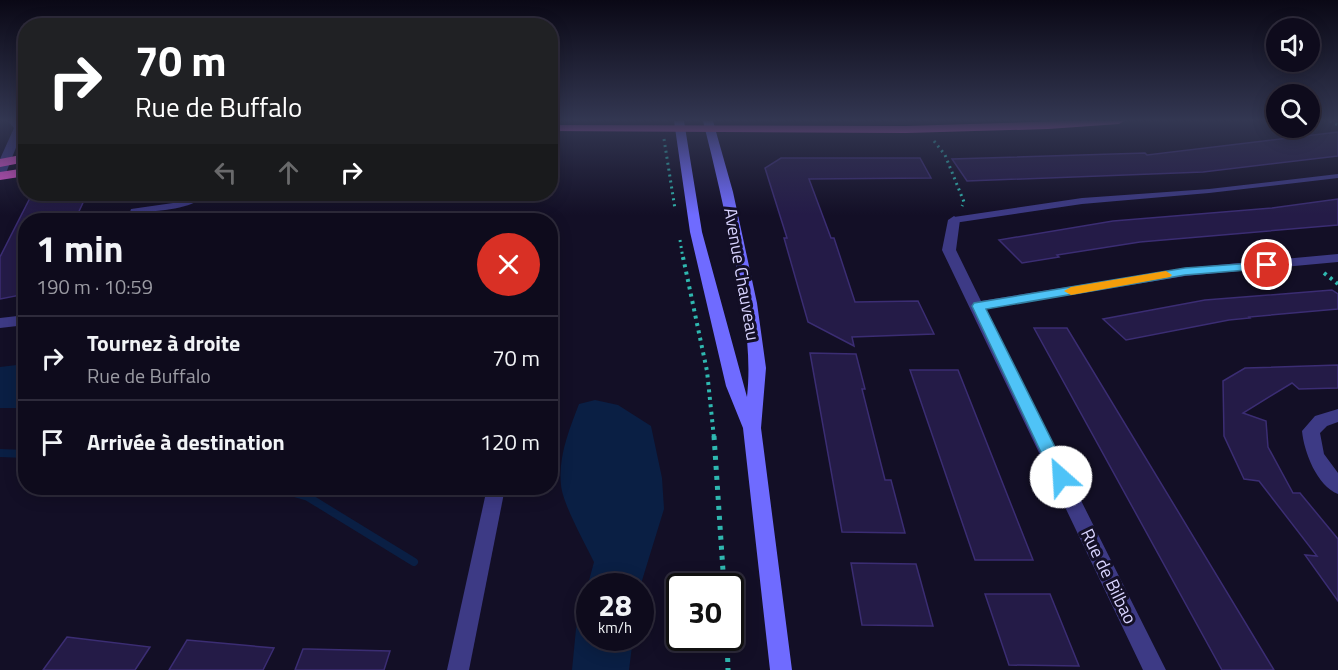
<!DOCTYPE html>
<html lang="fr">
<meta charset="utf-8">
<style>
body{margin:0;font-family:"Titillium Web",sans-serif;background:#171425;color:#f1f3f6;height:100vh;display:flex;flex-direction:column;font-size:22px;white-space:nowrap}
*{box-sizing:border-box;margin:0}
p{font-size:20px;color:#9b9ba3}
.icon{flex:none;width:33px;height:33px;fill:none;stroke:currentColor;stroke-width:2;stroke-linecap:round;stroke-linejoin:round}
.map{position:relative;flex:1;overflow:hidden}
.side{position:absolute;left:18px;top:213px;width:540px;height:282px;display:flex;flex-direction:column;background:#0e0b1c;border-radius:24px;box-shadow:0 3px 15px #0003,0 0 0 2px #2e2b3b}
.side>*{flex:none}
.top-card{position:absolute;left:18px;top:18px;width:540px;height:183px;border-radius:24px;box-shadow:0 3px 15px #0003,0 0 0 2px #2e2b3b;background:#202124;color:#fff;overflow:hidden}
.fabs{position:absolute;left:1266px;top:18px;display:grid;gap:12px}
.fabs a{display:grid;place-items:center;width:54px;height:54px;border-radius:50%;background:#0e0b1c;box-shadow:0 3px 15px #0003,0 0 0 2px #2e2b3b;font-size:30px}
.speed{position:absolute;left:576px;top:573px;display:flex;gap:12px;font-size:30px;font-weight:700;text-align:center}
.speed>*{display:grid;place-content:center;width:78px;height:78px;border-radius:50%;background:#0e0b1c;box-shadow:0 3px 15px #0003,0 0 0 2px #2e2b3b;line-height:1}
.speed small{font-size:15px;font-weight:400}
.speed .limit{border:3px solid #111;border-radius:9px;background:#fff;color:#111}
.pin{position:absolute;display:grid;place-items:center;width:51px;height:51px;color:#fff;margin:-26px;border:3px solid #fff;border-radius:50%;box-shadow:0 2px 6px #0007}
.me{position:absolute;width:66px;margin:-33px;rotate:334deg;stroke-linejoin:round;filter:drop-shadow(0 0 4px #0008)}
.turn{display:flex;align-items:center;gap:21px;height:126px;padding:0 18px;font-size:27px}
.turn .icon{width:78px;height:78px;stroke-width:2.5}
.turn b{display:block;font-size:42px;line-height:51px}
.lanes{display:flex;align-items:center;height:57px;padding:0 18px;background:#0003;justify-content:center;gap:30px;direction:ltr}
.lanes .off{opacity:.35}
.round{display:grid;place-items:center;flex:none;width:63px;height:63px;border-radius:32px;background:#171425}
.headline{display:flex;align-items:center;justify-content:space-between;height:102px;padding:0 18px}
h1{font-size:36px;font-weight:700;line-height:45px}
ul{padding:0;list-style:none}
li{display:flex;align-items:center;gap:18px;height:84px;padding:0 18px;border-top:2px solid #2e2b3b}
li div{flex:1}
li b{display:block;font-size:22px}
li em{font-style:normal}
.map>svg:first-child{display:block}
</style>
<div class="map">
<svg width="1338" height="670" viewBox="0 0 1338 670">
<rect width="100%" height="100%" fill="#130f26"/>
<g fill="#0a1f44">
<path d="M25,364V408H0V367Z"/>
<path d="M595,400L618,405L651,426L662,478L664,509L640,587L590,586V638H633L629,670H572L576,629L594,562C585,543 563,505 561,485C558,457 569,430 579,404Z"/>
</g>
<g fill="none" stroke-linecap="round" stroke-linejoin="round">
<g stroke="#0a1f44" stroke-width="8">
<path d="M0,453L26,454"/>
<path d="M277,488L308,497L414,562"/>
</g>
</g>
<g fill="#241b47" stroke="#3b2d73" stroke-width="1.5">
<path d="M1338,132V156L1203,172L967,181L952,159L1145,153L1147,155Z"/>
<path d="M781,158H920L931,178L809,179L831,238H834L855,302L918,301L934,334L852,337L854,346L808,322L784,238H787L765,168Z"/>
<path d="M32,194H87L75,220H26V294L0,299V257Z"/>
<path d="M1338,199V225L1140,242L1057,255L1059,257L1022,263L999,240L1113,221L1272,208Z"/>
<path d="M1332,290L1338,294V309L1249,317L1250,318L1229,320L1126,340L1103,319L1205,300Z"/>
<path d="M1034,328H1067L1274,670H1222Z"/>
<path d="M810,353L856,354L865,389H862L885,480H891L905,533L842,532Z"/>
<path d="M1338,365V388L1299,389L1292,383L1243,413L1266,421L1268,447L1293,493H1300L1338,539V601L1305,555L1317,556L1259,481L1244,479L1224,436L1223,381L1245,368Z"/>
<path d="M910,370H958L1033,560H975Z"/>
<path d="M851,563L916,564L933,626L862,625Z"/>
<path d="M985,594H1050L1079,666L1009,665Z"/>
<path d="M67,637L150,647L135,670H43Z"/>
<path d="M187,640L274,648L263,670H169Z"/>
<path d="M303,649H308L390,651L384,670H295Z"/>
</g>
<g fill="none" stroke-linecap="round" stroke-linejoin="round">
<g stroke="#2fb8b0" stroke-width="3" stroke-dasharray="2 4" stroke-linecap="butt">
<path d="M1330,121L1338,125"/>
<path d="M664,139L675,209"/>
<path d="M934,141L945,155L964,202L962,206"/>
<path d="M680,240L683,259"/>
</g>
<g stroke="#2fb8b0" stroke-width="4" stroke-dasharray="3 4.5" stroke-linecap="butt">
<path d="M683,257L707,371L714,438"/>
<path d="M1324,273L1338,284"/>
</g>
<g stroke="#2fb8b0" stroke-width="5" stroke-dasharray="4 6" stroke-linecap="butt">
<path d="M714,436L724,586"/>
<path d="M727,638L728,670"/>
</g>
<g fill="#3d3a85" fill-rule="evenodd">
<path d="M1338,174V178L1209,193L1082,204L954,223L950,220L954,217L1082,198L1209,189Z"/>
<path d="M199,194H208C191,210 160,210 138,213L135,220H127L131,209L180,202Z"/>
</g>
<g fill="#3d3a85" fill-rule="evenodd">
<path d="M8,121H19L24,127L6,173L0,176V159L14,128Z"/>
<path d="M954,216L960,220L956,250L981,301L1185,268L1338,254V262L1185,276L985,309L1166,670H1143L942,250L948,220Z"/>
<path d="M26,315V325L0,328V318Z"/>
<path d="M1338,409V422L1327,426L1320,433L1324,454L1338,473V494C1317,486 1304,452 1302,431L1315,416Z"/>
<path d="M487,488H505L469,670H447Z"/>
</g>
<path fill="#6f6bff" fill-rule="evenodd" d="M674,121H684L702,232L747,397C752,351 743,306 735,260C725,214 715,167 703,121H713L733,192L757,303L766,368L761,428L792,670H770L743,428L726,386L690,232Z"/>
<g fill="#e055d1" fill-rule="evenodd">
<path d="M1065,121H1124L1119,124L1048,129L906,133L550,131V125L906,126Z"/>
<path d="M26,154V162L0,167V159Z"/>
<path d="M26,168V176L0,180V172Z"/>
</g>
</g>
<linearGradient id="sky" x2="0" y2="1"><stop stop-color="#0a0815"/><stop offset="0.56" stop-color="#333752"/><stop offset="1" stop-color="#333752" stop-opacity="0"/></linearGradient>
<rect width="1338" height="215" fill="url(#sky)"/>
<path fill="#4fc3f7" stroke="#337fa1" stroke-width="1.5" d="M1267,262L1273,265L1272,268L1185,275L986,309L1070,477L1067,482L1061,484L1055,482L972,306L974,303L1185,268Z"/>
<path fill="#f59e0b" d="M1166,271L1172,275L1170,277L1071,295L1064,291L1071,287Z"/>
<g text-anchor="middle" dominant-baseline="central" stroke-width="6" stroke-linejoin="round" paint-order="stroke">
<g font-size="18" fill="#d9d4ff" stroke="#130f26">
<text transform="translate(742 274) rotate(80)">Avenue Chauveau</text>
<text transform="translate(1109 576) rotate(64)">Rue de Bilbao</text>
</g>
</g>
</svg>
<div class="fabs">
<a><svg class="icon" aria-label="sound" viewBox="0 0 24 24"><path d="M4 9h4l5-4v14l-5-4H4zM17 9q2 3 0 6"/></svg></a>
<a><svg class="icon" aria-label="search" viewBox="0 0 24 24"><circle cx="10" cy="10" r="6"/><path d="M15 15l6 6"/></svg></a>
</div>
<div class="speed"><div>28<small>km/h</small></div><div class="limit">30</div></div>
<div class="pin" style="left:1267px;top:265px;background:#d93025"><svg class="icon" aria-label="arrive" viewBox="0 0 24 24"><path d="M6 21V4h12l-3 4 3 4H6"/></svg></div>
<svg class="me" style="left:1061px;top:477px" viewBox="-20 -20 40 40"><circle r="19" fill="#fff"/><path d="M0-13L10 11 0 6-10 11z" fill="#4fc3f7"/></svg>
<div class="top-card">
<div class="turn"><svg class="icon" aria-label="right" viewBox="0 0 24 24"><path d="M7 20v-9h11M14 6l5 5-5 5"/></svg><div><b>70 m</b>Rue de Buffalo</div></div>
<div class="lanes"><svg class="icon off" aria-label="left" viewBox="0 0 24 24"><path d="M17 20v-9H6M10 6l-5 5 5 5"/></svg><svg class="icon off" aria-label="ahead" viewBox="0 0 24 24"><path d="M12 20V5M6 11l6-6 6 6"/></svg><svg class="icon" aria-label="right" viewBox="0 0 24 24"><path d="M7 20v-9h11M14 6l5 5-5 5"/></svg></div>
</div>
<section class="side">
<div class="headline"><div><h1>1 min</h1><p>190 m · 10:59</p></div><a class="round" style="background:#d93025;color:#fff"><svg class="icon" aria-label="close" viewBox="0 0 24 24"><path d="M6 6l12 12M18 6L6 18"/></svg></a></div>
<ul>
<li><svg class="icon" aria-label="right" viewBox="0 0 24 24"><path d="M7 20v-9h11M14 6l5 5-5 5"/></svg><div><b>Tournez à droite</b><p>Rue de Buffalo</p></div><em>70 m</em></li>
<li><svg class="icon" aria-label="arrive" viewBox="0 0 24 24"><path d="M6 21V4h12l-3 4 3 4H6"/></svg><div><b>Arrivée à destination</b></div><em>120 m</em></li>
</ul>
</section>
</div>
